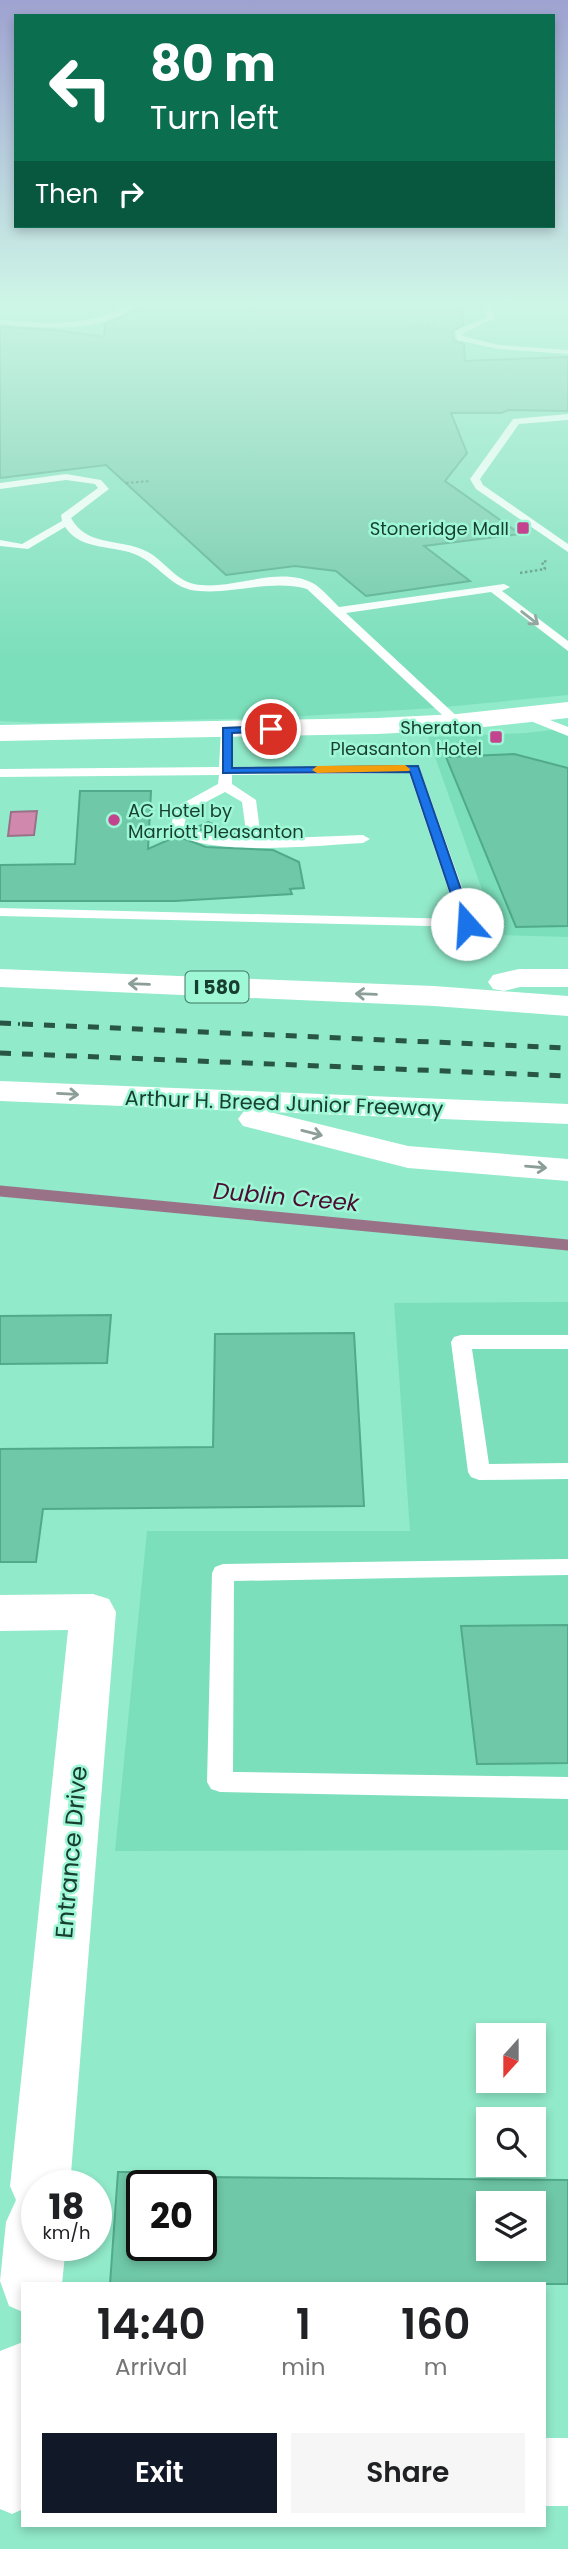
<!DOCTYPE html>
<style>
body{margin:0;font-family:Poppins,sans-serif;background:#f6f6f6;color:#202124;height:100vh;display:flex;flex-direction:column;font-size:26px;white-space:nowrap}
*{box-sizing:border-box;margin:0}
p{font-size:23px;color:#757577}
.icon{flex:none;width:38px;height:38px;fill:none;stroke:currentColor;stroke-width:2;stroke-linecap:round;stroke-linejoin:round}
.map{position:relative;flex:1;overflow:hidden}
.details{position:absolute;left:21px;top:2282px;width:525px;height:245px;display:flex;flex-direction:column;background:#fff;border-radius:0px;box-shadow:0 4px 10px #0003}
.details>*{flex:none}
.top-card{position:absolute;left:14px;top:14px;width:541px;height:214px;border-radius:0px;box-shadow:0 4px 10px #0003;background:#0b6e4f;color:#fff;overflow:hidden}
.needle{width:46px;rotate:201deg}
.tools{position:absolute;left:476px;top:2023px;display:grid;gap:14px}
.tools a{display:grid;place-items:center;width:70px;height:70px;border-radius:0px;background:#fff;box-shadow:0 4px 10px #0003;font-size:35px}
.speed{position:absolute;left:21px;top:2170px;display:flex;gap:14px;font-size:35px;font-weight:700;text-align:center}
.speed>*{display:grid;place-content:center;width:91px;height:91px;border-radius:50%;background:#fff;box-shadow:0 4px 10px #0003;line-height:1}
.speed small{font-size:18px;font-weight:400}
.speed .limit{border:4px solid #111;border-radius:10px;background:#fff;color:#111}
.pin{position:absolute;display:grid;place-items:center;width:60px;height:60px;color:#fff;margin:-30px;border:4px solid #fff;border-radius:50%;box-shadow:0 2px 7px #0007}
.me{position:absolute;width:77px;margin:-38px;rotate:341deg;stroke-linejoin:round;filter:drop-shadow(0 0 5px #0008)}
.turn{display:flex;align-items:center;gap:24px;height:147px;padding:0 21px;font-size:32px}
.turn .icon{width:91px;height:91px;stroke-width:2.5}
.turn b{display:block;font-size:49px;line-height:60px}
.then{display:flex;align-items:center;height:66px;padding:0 21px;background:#0003;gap:14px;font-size:26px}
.eta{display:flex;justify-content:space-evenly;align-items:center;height:119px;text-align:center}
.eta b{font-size:42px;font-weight:600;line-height:49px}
.action{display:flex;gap:14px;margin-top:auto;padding:14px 21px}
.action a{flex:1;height:80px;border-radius:0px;background:#111827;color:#fff;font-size:28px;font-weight:600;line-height:80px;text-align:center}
.action a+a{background:#f6f6f6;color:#202124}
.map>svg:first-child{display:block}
</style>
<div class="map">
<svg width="568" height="2549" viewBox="0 0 568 2549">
<rect width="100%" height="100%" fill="#91eac9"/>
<g fill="#7bdfbb">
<path d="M0,303H568V695L434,708L271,718L41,723L0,721Z"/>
<path d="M568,728V937L498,935L428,737L526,733Z"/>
<path d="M568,1302V1850L115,1851L147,1531H410L394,1303Z"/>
</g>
<path fill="#d088ad" stroke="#997288" stroke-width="2" d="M37,811L34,835L8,836L11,812Z"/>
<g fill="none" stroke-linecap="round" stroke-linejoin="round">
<path stroke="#997288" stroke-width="11" d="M0,1191L568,1245"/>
</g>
<g fill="#6fc8a8" stroke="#50aa8b" stroke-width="2" fill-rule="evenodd">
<path d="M144,303H462L463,325L452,332L454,341L464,344L465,361L568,357V411L509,410L501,413H451L467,453L445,481L520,534L424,546L470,581L366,596L336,571L295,566L226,575L106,465L0,478V327L55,330L104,337L105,324L127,315Z"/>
<path d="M514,754L568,768V926L516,927L446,757Z"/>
<path d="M80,791H151L148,849L177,836L206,847L273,850L299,862L304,888L290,889L292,894L175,901H0V865L75,864Z"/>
<path d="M208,822L239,836L214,834L195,828Z"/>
<path d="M111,1315L107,1363L0,1364V1316Z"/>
<path d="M354,1333L364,1506L43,1509L36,1562H0V1449L213,1447L215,1334Z"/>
<path d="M568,1625V1763L477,1764L461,1626Z"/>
<path d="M118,2172H142V2245H201V2177L568,2180V2284H110ZM488,2203H534V2249H488Z"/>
</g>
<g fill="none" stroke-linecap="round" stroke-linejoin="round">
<g stroke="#52917a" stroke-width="2" stroke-dasharray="2.5 2.5" stroke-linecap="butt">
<path d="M412,327L437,326"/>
<path d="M126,483L151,481"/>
</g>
<path stroke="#52917a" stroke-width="2.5" stroke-dasharray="2.5 2.5" stroke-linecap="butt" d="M520,573L545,569L542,562L547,561"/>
<g fill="#fff" fill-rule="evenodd">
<path d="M131,303H141C101,335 47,328 0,324V320C46,324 90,328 131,303Z"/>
<path d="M485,303H493L495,318L462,334L463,336L498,345L568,350V354L498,349L457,340L455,331L487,317Z"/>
<path d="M568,414V420L519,424L480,479L483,485L568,544V552L476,489L470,479L513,419Z"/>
<path d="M66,474L101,480L109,489L71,518C87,547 119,538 146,551C163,559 175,580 194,584C232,592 280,563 316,585C324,591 332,600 339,607L504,584L510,587L502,591L568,641V651L491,592L346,613L463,722L457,726L453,725L307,589C271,579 236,594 199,591C173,590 161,567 139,556C115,544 82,552 65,527L28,549L0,546V540L22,544L62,521L61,515L98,488L95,484L66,480L0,489V483Z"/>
<path d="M527,711L568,727V736L523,718V712Z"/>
<path d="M227,726L233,730L232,767L419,766L475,924L472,927L0,916V908L458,919L409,773L232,775V784L256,800L261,839L363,835L370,839L363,843C320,845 200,859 170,829L176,807L218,784L219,775L0,777V769L219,767L221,730ZM225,792L242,802L247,839L214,837L184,827L187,812Z"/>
<path d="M461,1335H568V1349H472L489,1464L568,1463V1479L479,1480L471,1477L468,1472L451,1342L454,1337Z"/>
<path d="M568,1559V1575L234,1581L233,1772L568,1777V1799L220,1792L211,1789L207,1782L212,1573L215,1567L223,1564Z"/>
</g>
<g fill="#fff" fill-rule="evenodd">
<path d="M568,702V718L457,730L377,734L0,741V725L377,718L457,714Z"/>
<path d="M93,1594L109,1599L116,1612L70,2186H37V2245H66L62,2284H23V2312L9,2306L0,2281L6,2222L16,2200L10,2186L68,1630L0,1631V1595Z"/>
<path d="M23,2342V2509L12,2514L0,2509V2351Z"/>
<rect x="544" y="2438" width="24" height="68"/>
</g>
<g fill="#fff" fill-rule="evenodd">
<path d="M0,969L434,986L568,996V1016L434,1006L0,987Z"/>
<path d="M519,969H568V987H520L504,991L493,989L488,982L493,975Z"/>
<path d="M0,1081L568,1104V1124L270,1112L408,1146L568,1159V1181L408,1168L243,1126L238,1119L244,1111L0,1101Z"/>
</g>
<path stroke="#285545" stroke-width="3.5" stroke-dasharray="9 9" stroke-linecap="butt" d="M0,1023L20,1024"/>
<g stroke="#285545" stroke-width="5" stroke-dasharray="11 11" stroke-linecap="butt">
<path d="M0,1023L568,1048"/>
<path d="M0,1053L568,1076"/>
</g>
</g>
<defs><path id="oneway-shaft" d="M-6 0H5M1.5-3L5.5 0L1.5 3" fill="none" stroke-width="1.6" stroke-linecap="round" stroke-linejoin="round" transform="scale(1.75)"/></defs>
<g stroke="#8c9e98">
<use href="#oneway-shaft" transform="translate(530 618) rotate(38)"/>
<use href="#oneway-shaft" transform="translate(139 984) rotate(-178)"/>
<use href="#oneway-shaft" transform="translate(366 994) rotate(-178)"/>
<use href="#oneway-shaft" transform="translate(68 1094) rotate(3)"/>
<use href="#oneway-shaft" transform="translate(312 1133) rotate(14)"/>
<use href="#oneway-shaft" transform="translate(536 1167) rotate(5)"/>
</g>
<linearGradient id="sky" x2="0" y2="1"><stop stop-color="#9ea2d0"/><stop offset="0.46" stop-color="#cef6e7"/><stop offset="1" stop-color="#cef6e7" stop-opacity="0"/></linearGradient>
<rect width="568" height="660" fill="url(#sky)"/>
<path fill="#1a73e8" stroke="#114b97" stroke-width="2" d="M271,726L275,727V731L232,733V768L418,766L473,924L472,926L467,928L461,924L410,772L223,773V728Z"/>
<path fill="#f59e0b" d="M405,765L410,769L409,771L317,773L312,770L317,766Z"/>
<g fill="#c4438e" stroke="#9ef8d6" stroke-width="2.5">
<rect x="516" y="521" width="14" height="14" rx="3.5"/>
<rect x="489" y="730" width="14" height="14" rx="3.5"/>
<circle cx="114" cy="820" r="7"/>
</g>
<g text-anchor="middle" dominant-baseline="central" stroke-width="5" stroke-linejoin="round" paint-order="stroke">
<g font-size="18" fill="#183e31" stroke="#9ef8d6" text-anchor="end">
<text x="509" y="528">Stoneridge Mall</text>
<text x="482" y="727">Sheraton<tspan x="482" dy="21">Pleasanton Hotel</tspan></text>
<text x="128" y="810" text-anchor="start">AC Hotel by<tspan x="128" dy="21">Marriott Pleasanton</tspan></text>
</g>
<rect fill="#9ef8d6" stroke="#407662" stroke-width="2" x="185.5" y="971.5" width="63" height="31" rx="5"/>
<g font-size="19" font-weight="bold" fill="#183e31">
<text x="217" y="987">I 580</text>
</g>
<g font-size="21" fill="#183e31" stroke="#9ef8d6">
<text transform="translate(284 1103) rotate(2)">Arthur H. Breed Junior Freeway</text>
</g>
<g font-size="23" font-style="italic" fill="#4c0c33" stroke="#9ef8d6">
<text transform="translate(286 1197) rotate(5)">Dublin Creek</text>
</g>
<g font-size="24" fill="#183e31" stroke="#9ef8d6">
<text transform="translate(71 1852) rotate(-85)">Entrance Drive</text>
</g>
</g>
</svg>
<div class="tools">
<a><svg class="needle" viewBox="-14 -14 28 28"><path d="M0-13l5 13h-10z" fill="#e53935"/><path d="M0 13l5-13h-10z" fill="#757577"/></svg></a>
<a><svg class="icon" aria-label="search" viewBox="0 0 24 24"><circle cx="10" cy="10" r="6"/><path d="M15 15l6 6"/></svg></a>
<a><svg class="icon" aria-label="layers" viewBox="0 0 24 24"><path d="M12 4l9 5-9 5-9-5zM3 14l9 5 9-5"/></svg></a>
</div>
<div class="speed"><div>18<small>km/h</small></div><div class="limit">20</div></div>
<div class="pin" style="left:271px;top:729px;background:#d93025"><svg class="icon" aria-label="arrive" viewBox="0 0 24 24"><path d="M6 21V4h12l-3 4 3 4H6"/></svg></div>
<svg class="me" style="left:467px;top:924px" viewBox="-20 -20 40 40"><circle r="19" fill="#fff"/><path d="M0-13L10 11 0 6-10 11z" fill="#1a73e8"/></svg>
<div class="top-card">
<div class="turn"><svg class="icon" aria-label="left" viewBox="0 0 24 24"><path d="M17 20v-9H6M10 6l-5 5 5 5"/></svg><div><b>80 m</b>Turn left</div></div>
<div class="then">Then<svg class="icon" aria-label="right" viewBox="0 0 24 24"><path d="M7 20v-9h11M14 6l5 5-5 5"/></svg></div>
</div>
<section class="details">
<div class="eta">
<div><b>14:40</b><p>Arrival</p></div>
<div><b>1</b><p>min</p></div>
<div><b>160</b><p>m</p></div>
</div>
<div class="action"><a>Exit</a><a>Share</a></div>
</section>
</div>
